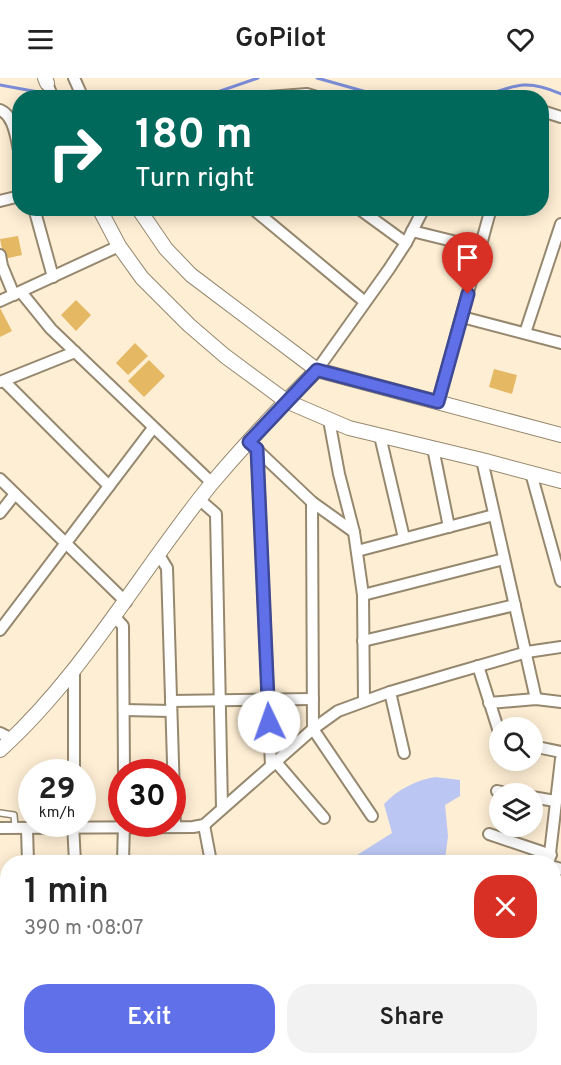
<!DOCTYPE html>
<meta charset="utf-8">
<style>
body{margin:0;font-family:Overpass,sans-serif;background:#f2f2f2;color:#222;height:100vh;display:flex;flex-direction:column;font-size:22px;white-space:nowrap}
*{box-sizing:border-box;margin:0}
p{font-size:20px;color:#767676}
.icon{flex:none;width:33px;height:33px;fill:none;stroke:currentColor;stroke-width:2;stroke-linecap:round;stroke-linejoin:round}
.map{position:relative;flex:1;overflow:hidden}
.drawer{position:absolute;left:0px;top:777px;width:561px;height:210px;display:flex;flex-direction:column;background:#fff;border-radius:24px 24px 0 0;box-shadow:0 3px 15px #0003}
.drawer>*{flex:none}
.banner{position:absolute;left:12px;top:12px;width:537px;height:126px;border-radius:24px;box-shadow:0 3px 15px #0003;background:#00695c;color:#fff;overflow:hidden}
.fabs{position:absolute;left:489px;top:639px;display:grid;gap:12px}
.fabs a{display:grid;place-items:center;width:54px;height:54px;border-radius:50%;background:#fff;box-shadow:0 3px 15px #0003;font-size:30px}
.speed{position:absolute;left:18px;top:681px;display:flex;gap:12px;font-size:30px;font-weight:700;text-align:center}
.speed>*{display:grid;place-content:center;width:78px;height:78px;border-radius:50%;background:#fff;box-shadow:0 3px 15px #0003;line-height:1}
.speed small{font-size:15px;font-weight:400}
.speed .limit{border:9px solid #d22;background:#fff;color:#111}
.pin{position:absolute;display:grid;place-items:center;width:51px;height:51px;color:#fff;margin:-62px -26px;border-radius:50% 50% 50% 0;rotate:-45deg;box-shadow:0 0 6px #0007}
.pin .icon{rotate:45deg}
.me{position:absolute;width:66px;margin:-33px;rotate:357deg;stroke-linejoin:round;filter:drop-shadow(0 0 4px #0008)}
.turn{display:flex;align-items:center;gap:21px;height:126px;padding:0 24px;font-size:27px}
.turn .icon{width:78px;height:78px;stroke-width:2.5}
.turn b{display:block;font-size:42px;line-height:51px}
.round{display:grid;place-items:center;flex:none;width:63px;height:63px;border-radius:24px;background:#f2f2f2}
.head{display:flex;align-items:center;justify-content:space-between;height:102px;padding:0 24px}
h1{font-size:36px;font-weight:600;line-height:45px}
.cta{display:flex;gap:12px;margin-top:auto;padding:12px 24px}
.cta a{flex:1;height:69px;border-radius:24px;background:#5f70e8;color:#fff;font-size:24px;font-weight:600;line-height:69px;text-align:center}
.cta a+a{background:#f2f2f2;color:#222}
header{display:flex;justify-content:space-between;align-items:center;height:78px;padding:0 24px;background:#fff;font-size:27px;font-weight:600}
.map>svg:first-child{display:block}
</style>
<header><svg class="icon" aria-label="menu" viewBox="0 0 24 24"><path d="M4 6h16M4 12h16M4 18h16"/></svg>GoPilot<svg class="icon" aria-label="heart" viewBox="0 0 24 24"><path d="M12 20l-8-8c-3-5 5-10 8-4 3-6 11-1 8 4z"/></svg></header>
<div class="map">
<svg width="561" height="987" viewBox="0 0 561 987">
<rect width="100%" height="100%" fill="#feeed4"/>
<path fill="#bbc6f2" d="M435,699L460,702V718L445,727L448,758L445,781H395L391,784H346L392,755L384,726C397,712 416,702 435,699Z"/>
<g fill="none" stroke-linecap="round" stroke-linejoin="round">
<g stroke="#7b8cd8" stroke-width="3">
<path d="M317,0L388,20"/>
<path d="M0,7L49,16"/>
<path d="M56,17L72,20"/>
<path d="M200,20L258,0"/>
<path d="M478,20C514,8 525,0 561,16"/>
</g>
</g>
<g fill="#e5b864">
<path d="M18,158L22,177L4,181L0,161Z"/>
<path d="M76,222L91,237L76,253L61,237Z"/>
<path d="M0,230L12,253L0,259Z"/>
<path d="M135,265L148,278L128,297L116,285Z"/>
<path d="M149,282L165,298L144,319L128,303Z"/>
<path d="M494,291L517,297L512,316L489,309Z"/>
</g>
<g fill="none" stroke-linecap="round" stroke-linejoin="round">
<g stroke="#96886f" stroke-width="8">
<path id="service" d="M0,735L14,737L15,749"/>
</g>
<g stroke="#96886f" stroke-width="14">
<g id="minor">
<path d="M74,0L83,20"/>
<path d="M47,5L53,20"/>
<path d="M255,20L307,16L320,20"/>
<path d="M0,32C15,38 16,62 20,76"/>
<path d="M542,33L561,39"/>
<path d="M0,123L20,118"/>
<path d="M34,130L53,199"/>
<path d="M252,130L365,224"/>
<path d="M358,130L406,165"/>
<path d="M412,153L481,170"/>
<path d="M0,177L2,188L14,217"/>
<path d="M21,214L51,251L212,405"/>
<path d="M0,223L119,168"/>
<path d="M462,239L561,265"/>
<path d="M525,255L561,146"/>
<path d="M317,292L389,191L406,165L424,130"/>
<path d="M4,303L109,408"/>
<path d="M0,304L75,274"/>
<path d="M438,324L491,130"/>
<path d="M329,342L339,396L354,454L363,517L364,623"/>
<path d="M380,358L404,460"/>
<path d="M254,369L312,424L354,454"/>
<path d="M433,370L449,449"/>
<path d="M257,371L271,688"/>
<path d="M482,382L536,621"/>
<path d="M531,395L561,503"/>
<path d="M0,401L126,524"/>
<path d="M200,422L216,436L222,730"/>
<path d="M312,424L313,651L372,738"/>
<path d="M0,435L15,416"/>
<path d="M357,473L494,437"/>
<path d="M159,477L167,490L175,749"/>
<path d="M363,517L504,481"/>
<path d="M115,539L123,548L124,694"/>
<path d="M0,552L153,350"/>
<path d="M363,563L515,527"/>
<path d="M478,588L500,657"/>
<path d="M390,614L404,675"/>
<path d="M171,623L313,621"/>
<path d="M489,625L536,621L561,624"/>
<path d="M124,632L171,633"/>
<path d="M0,655L12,661"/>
<path d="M532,668L561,674"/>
<path d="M276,684L324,740"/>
<path d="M74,694V590"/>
<path d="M497,713L512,716"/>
<path d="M532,719L555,723"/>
<path d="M73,746L75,784"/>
<path d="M204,747L211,784"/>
<path d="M0,750L193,749L204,747L313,651L338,633L390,614L451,596L527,574L561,569"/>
<path d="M27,751L28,784"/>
<path d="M489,756L551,777"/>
<path d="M123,784L124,746"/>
<path d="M549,784L561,681"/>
<path d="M554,789L561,791"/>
<path d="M554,835L561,838"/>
<path d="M554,893L561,898"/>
<path d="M0,897H8"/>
<path d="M554,956L557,958"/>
<path d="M376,980L385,987"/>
<path d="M494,980L504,987"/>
<path d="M428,981L436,987"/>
<path d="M295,986L297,987"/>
<path d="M4,987L13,980"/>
<path d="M77,987L85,980"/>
</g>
</g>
<g stroke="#96886f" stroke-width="16">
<g id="tertiary">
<path d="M45,0L47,5"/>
<path d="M99,130L119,168L142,200L189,247L225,278L286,323L349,350L482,382L561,403"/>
<path d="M138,130L166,171L191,197L317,292L561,357"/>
<path d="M0,672C84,596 141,492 212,405C245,366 281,328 317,292"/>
</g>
</g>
<use href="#service" stroke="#fff" stroke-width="5"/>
<use href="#minor" stroke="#fff" stroke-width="10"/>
<use href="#tertiary" stroke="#fff" stroke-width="14"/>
</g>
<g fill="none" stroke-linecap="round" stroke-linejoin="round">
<g stroke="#3e4997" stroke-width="15">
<path id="route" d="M269,644L257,371L249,364L317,292L438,324L468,216"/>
</g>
<use href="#route" stroke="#5f70e8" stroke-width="10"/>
</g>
</svg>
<div class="fabs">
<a><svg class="icon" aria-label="search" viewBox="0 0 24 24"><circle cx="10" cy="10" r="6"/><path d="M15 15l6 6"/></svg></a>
<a><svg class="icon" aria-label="layers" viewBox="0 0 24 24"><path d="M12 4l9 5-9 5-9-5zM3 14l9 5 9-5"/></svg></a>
</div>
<div class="speed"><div>29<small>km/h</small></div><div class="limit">30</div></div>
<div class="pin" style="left:468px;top:216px;background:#d93025"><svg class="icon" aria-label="arrive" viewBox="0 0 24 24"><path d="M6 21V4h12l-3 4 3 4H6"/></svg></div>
<svg class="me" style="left:269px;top:644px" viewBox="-20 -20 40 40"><circle r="19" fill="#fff"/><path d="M0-13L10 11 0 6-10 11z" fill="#5f70e8"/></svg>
<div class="banner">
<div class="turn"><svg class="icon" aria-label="right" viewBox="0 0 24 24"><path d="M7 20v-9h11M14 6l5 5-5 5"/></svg><div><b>180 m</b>Turn right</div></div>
</div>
<section class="drawer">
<div class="head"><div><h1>1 min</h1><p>390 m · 08:07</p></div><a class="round" style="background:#d93025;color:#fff"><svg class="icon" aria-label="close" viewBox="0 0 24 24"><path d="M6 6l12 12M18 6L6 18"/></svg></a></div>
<div class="cta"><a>Exit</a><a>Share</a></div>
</section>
</div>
